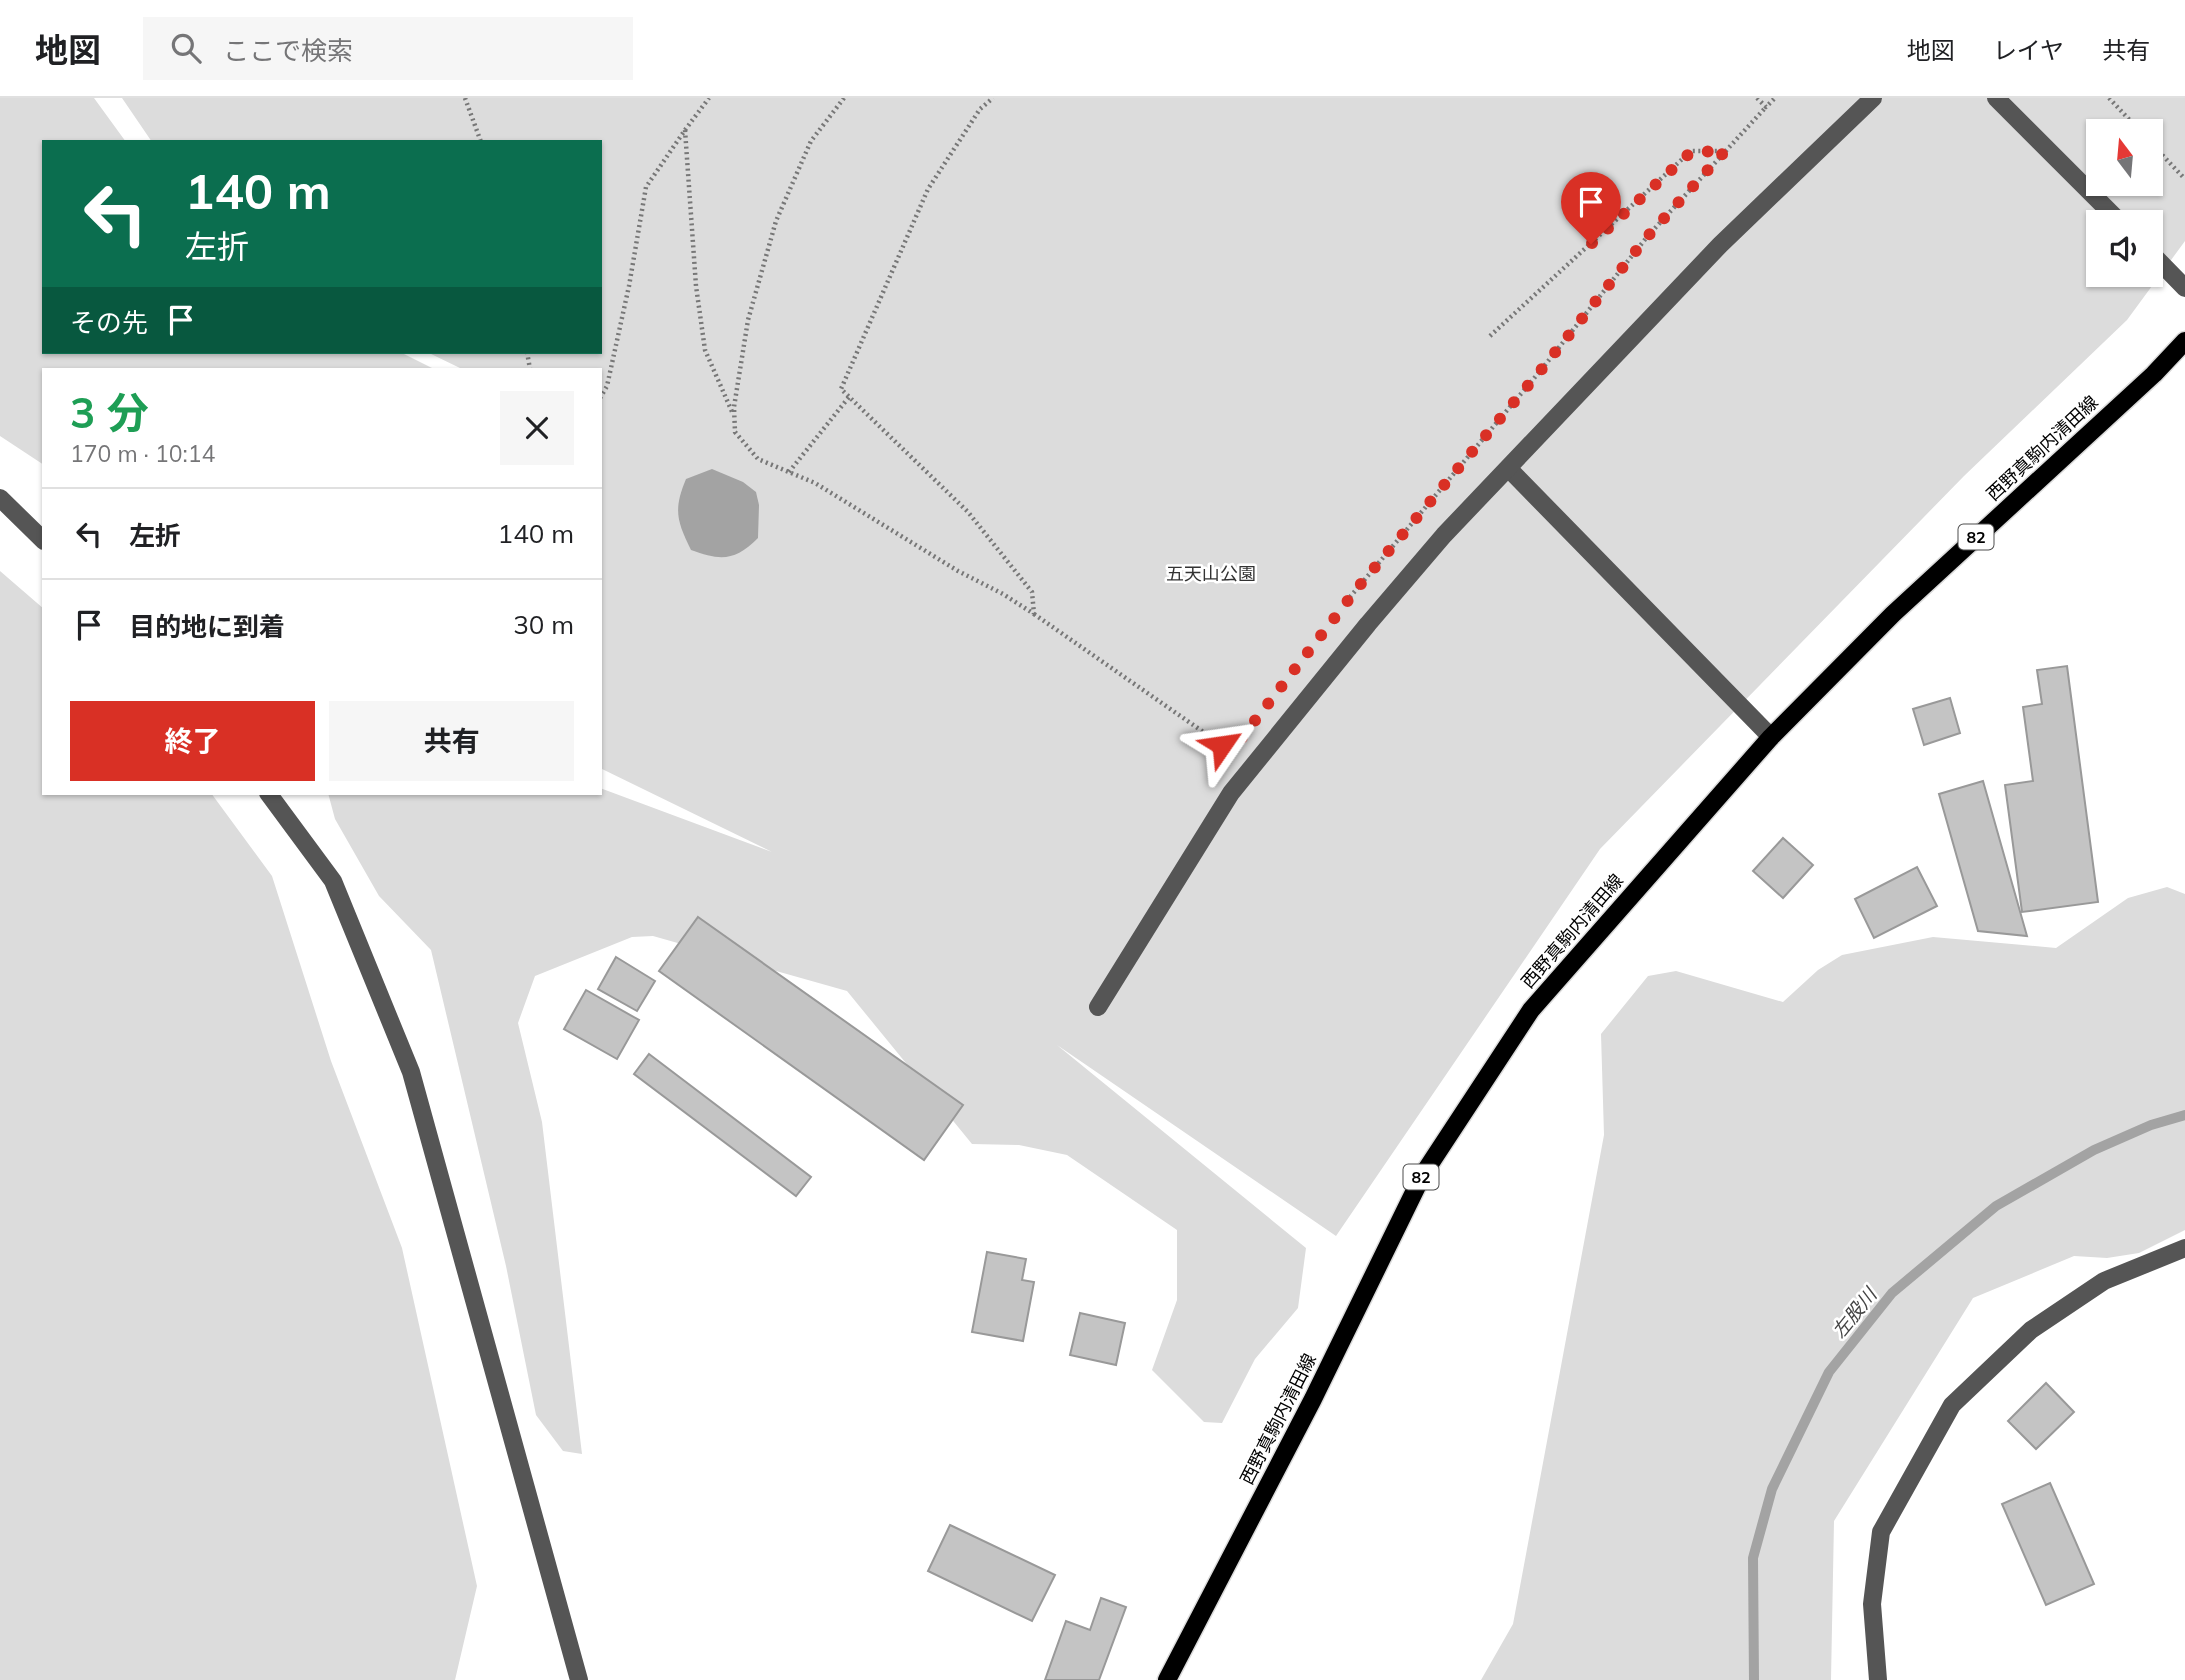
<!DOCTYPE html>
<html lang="ja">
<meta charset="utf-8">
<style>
body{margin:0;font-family:Mulish,"Noto Sans JP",sans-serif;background:#f6f6f6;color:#202124;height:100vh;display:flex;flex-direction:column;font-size:26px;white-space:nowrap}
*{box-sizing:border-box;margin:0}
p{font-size:23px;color:#757577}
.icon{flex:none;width:38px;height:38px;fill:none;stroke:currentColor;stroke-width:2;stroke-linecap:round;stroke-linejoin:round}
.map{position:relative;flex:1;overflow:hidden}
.drawer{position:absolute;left:42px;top:270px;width:560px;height:427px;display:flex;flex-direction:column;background:#fff;border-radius:0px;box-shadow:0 2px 5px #0004}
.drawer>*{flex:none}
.banner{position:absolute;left:42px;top:42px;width:560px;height:214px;border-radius:0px;box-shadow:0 2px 5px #0004;background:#0b6e4f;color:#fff;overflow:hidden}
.needle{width:46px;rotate:344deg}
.tools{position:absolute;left:2086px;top:21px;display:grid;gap:14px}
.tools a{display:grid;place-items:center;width:77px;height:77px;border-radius:0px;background:#fff;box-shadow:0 2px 5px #0004;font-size:35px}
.pin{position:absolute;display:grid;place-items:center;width:60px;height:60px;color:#fff;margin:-72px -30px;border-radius:50% 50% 50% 0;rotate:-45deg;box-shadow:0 0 7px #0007}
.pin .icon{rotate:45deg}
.me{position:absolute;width:77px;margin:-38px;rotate:58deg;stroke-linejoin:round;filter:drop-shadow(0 0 5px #0008)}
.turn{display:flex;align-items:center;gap:24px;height:147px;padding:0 28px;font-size:32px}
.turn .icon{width:91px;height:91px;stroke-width:2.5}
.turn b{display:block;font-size:49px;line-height:60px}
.then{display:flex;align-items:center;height:66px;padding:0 28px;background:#0003;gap:14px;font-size:26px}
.round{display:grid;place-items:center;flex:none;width:74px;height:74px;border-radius:0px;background:#f6f6f6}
.headline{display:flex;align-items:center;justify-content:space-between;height:119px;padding:0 28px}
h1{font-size:42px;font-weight:700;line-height:52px;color:#1e9e55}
.cta{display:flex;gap:14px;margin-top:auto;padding:14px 28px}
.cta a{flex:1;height:80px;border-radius:0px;background:#d93025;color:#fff;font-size:28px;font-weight:700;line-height:80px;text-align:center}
.cta a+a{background:#f6f6f6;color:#202124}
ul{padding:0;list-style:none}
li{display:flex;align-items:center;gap:21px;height:91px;padding:0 28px;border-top:2px solid #e0e0e0}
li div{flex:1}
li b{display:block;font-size:26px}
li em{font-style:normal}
header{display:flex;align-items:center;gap:42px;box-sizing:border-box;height:98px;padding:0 35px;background:#fff;border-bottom:2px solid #e0e0e0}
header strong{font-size:33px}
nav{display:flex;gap:38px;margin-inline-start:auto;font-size:24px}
.search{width:490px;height:63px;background:#f6f6f6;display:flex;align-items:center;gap:18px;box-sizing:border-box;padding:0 24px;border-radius:0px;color:#757577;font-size:26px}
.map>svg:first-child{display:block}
</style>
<header>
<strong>地図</strong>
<div class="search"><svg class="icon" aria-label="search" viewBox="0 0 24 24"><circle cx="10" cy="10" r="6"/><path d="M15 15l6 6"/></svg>ここで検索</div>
<nav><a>地図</a><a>レイヤ</a><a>共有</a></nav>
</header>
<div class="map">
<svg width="2185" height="1582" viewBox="0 0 2185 1582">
<rect width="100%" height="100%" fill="#fff"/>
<g fill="#dcdcdc" fill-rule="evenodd">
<path d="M0,0H94L126,44H44V254H400L434,271H44V367L0,338Z"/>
<path d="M122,0H2185V143L2127,222L1964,378L1600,751L1336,1138L1057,947L1306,1150L1298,1210L1255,1261L1222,1325L1204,1324L1152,1272L1177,1202V1132L1067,1057L1019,1047L972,1046L847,893L653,838L632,839L535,878L518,925L542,1024L582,1356L563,1353L536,1317L506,1168L431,852L379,798L335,721L328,695H600V690L772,754L600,670V271H462L427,254H600V44H152ZM2098,33H2151V86H2098ZM2098,124H2151V177H2098Z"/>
<path d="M0,473L44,511V695H211L272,778L331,963L402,1150L477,1488L455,1582H0Z"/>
<path d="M2167,789L2185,796V1132L2139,1155L2107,1160L2074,1158L1973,1200L1834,1423L1831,1582H1481L1513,1526L1604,1037L1601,936L1648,878L1676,873L1783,904L1818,872L1842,857L1933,839L2056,850L2128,800Z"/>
</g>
<path fill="#a3a3a3" d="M712,371L743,384L756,394L759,407L758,440C735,463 721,463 691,452C677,423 673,412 686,381Z"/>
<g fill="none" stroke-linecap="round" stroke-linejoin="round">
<path stroke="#a3a3a3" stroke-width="10" d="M1754,1582L1753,1460L1772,1391L1829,1274L1892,1195L1996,1108L2094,1052L2151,1027L2185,1017"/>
</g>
<g fill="#c4c4c4" stroke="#999" stroke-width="2">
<path d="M2067,568L2098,804L2022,814L2005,687L2033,683L2023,609L2042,606L2037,572Z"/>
<path d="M1950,600L1960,635L1924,647L1913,611Z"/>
<path d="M1983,683L2027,838L1978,833L1939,696Z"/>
<path d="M1783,740L1813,767L1783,800L1753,773Z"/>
<path d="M1917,769L1937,808L1874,840L1855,801Z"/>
<path d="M698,819L963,1007L924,1062L659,873Z"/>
<path d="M616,859L655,883L637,913L598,891Z"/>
<path d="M586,892L639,922L617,961L564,931Z"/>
<path d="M649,956L811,1079L796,1098L634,976Z"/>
<path d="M987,1154L1026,1161L1022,1182L1034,1184L1023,1243L972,1234Z"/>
<path d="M1080,1215L1125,1225L1116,1267L1070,1257Z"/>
<path d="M2046,1285L2074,1314L2036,1351L2008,1323Z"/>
<path d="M2050,1385L2094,1486L2046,1507L2002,1406Z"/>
<path d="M950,1427L1055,1477L1032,1523L928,1473Z"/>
<path d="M1101,1500L1126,1509L1099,1582H1045L1066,1523L1090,1532Z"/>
</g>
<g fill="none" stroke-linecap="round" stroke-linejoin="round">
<g stroke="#dbdbdb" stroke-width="21">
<path id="major" d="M1167,1582L1313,1301L1422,1078L1531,912L1771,639L1893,516L2154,276L2185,243"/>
</g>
<g stroke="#777" stroke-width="4.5" stroke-dasharray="2 3.5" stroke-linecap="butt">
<path d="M465,0L481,44"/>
<path d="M844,0L811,43L776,123L748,222L734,309L735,334L758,361L815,385L958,473L1003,496L1034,516L1032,494L968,414L841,291L928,91L980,11L993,0"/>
<path d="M1757,0L1766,9L1775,0"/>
<path d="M2109,0L2140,33"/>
<path d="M685,32L709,0"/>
<path d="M2151,45L2185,81"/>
<path d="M1490,238L1691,53H1724"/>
<path d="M527,254L530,271"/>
<path d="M600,300L607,288L629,188L646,89L685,32L696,188L705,252L733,316"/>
<path d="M789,374L849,299"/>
<path d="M1350,499L1541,272L1647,139L1766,9"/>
<path d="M1034,516L1222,647L1237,643"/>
</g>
<g stroke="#555" stroke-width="18">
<path d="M1996,0L2120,124"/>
<path d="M2151,155L2185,190"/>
<path d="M1509,371L1771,639"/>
<path d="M0,400L44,443"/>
<path d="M268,695L333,783L411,974L579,1582"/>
<path d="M1098,909L1231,695L1368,526L1444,437L1720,147L1873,0"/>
<path d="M1878,1582L1872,1506L1881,1434L1952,1307L2031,1232L2104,1183L2185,1150"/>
</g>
<use href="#major" stroke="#000" stroke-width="18"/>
</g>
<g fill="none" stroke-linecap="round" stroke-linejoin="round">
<path stroke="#d93025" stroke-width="12" stroke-dasharray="0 21.6" d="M1222,647L1240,642L1360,487L1541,272L1647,139L1725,53L1691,54L1591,146"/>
</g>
<g text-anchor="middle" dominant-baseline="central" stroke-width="5" stroke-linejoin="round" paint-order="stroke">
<g fill="#fff" stroke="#4c4c4c" stroke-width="2">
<rect x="1958.5" y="426.5" width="35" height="25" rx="5"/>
<rect x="1403.5" y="1066.5" width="35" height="25" rx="5"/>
</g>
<g font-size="16" font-weight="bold" fill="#000">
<text x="1976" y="439">82</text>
<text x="1421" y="1079">82</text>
</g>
<g font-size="18" fill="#000" stroke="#fff">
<text transform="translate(2042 350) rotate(-43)">西野真駒内清田線</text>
<text transform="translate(1572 833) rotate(-49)">西野真駒内清田線</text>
<text transform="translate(1278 1321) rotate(-63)">西野真駒内清田線</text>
</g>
<g font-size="18" fill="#333" stroke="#fff">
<text x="1211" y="475">五天山公園</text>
</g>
<g font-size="19" font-style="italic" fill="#444" stroke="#fff">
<text transform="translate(1854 1215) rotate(-51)">左股川</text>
</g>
</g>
</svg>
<div class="tools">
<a><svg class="needle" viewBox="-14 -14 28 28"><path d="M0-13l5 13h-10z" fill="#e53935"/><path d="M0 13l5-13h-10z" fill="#757577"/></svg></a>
<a><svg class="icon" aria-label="sound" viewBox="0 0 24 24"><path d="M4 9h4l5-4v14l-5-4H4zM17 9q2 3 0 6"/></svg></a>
</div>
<div class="pin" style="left:1591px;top:146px;background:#d93025"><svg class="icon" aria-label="arrive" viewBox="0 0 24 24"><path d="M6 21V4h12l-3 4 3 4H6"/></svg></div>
<svg class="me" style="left:1222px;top:647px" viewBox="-20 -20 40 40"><path d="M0-17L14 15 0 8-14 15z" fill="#d93025" stroke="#fff" stroke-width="4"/></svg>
<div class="banner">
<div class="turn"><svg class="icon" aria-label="left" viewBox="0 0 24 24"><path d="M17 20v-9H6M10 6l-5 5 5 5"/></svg><div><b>140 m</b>左折</div></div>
<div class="then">その先<svg class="icon" aria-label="arrive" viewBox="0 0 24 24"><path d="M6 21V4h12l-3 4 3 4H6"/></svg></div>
</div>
<section class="drawer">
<div class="headline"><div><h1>3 分</h1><p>170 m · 10:14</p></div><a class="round"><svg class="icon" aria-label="close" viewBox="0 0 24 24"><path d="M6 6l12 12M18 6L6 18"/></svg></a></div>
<ul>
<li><svg class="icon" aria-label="left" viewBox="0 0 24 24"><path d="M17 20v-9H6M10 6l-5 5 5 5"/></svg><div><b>左折</b></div><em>140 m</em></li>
<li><svg class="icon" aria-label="arrive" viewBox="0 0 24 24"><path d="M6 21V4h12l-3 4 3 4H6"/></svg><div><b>目的地に到着</b></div><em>30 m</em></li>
</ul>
<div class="cta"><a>終了</a><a>共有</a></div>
</section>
</div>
